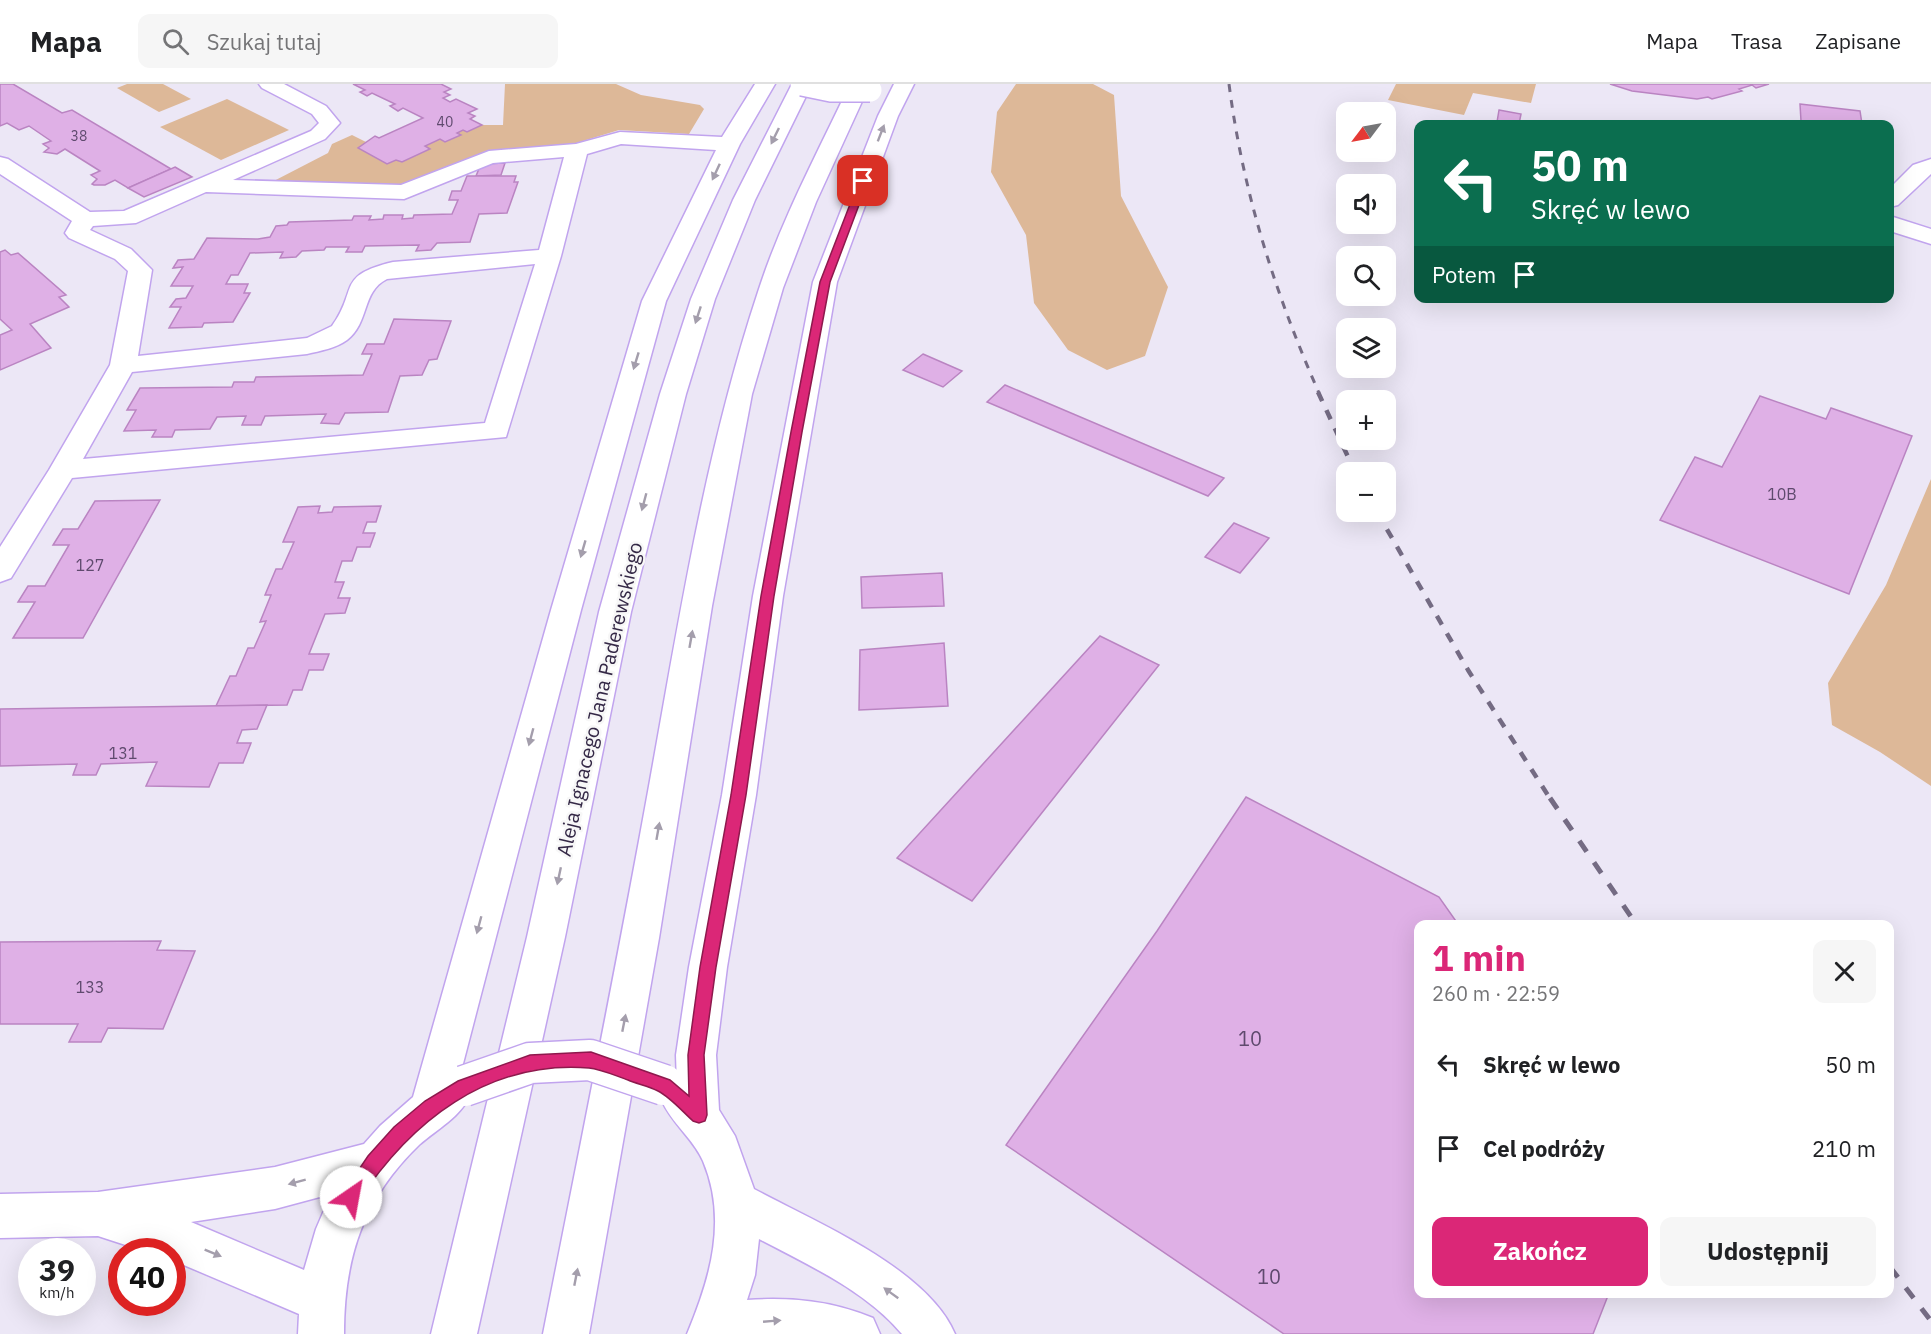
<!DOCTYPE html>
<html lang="pl">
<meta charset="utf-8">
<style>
body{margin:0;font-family:"IBM Plex Sans",sans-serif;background:#f6f6f6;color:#202124;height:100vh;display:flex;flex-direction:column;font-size:22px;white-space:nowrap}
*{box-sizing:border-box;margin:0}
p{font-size:20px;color:#757577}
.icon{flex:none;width:33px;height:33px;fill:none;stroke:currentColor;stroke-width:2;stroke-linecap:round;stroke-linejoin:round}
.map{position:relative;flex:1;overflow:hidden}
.drawer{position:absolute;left:1414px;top:836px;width:480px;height:378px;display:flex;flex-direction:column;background:#fff;border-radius:12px;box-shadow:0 6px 24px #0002}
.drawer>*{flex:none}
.hud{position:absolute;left:1414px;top:36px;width:480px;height:183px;border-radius:12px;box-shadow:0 6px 24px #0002;background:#0b6e4f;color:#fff;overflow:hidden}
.needle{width:39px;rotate:238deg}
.fabs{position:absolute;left:1336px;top:18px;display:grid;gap:12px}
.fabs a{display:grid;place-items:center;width:60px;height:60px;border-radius:12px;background:#fff;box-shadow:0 6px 24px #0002;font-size:30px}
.speed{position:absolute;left:18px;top:1154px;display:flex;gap:12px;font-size:30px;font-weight:700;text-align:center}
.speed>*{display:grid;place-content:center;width:78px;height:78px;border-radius:50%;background:#fff;box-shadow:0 6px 24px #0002;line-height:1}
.speed small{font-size:15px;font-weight:400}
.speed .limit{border:9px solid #d22;background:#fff;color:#111}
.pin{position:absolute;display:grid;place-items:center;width:51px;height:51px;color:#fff;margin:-26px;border-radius:12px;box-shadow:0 3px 9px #0006}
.me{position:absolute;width:66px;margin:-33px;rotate:33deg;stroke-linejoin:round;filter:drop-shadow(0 0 4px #0008)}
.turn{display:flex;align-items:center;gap:21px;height:126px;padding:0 18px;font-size:27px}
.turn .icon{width:78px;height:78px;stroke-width:2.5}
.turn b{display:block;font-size:42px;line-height:51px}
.then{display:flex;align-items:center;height:57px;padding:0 18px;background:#0003;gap:12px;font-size:22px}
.round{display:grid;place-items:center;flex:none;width:63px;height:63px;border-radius:12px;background:#f6f6f6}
.summary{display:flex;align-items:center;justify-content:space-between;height:102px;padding:0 18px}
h1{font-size:36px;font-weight:800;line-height:45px;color:#db2777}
.action{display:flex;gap:12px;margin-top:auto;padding:12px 18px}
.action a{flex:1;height:69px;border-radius:12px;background:#db2777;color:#fff;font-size:24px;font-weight:800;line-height:69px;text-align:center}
.action a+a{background:#f6f6f6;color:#202124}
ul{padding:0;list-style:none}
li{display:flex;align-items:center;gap:18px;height:84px;padding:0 18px}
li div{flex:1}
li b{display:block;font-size:22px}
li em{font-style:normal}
header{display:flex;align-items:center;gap:36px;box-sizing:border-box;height:84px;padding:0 30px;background:#fff;border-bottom:2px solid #e0e0e0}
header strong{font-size:28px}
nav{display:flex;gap:33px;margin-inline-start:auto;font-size:21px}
.search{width:420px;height:54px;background:#f6f6f6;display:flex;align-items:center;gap:15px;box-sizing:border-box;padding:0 21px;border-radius:12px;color:#757577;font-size:22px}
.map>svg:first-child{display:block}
</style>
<header>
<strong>Mapa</strong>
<div class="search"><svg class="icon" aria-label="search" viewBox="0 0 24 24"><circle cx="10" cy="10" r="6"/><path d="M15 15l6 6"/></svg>Szukaj tutaj</div>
<nav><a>Mapa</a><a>Trasa</a><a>Zapisane</a></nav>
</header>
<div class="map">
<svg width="1931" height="1250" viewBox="0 0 1931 1250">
<rect width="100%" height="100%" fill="#ece7f6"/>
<g fill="#ddb898">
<path d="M127,0H163L191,15L159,28L117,4Z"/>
<path d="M505,0H616L641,11L700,21L704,25L689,50L619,46L570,61L485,69L402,103L268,100L328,69L332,60L352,51L368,59L358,64L402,78L430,65L425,62L440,55L445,58L461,51L457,49L463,46L467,48L482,41H503Z"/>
<path d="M1016,0H1093L1114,11L1121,112L1168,203L1145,272L1107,286L1068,266L1034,219L1026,151L991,88L997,28Z"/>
<path d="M1396,0H1536L1531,19L1473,9L1464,31L1388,16Z"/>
<path d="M227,15L289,46L221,76L160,43Z"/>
<path d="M1931,395V702L1880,668L1832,641L1828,599L1886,501Z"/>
</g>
<g fill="#dfb0e6" stroke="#ba84c2" stroke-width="1.5">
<path d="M0,0H13L62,29L72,26L171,85L128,104L115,96L105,101H94L92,100L97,95L91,91L100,87L65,65L57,70L44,68L49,64L43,60L51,57L29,42L19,46L7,39L0,42Z"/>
<path d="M353,0H441L451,5L444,8L450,11L443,14L450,18L456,15L477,25L468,29L475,32L470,35L482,41L467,48L463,46L457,49L461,51L445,58L440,55L425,62L430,65L402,78L396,76L387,80L358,64L375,52L379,54L423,34L403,24L398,27L390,22L395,20L372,9L367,12L360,8L365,6Z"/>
<path d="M1610,0H1769L1756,4L1752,1L1739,5L1742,7L1712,15L1708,13L1697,15L1632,7Z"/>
<path d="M1800,20L1860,27L1862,40H1807L1801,37Z"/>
<path d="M1499,26L1521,30L1519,40L1497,38Z"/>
<path d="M505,79L501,91L476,92L481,80Z"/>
<path d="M175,83L192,93L144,113L128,104Z"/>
<path d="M467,92H516L514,98H518L507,129L479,130L470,158L437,159L431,166L416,167L419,161L365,162L362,168H346L349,163H326L324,166L302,167L296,173L280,174L283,168L250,169L238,191H231L226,200H248L244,209H250L233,238L204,239L202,243L169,244L181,223H170L176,215L186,214L193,202H171L183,183L173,184L178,176L194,175L207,154L258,155L270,153L276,142L287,141L289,138L352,136L354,132H371L369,136L383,135L384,131H403L402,135L413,134L414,131L452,130L458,116H449L452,107H461Z"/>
<path d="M5,166L11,171L18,169L66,211L59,213L69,223L30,240L51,264L0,286V251L12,246L0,235V168Z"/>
<path d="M394,235L451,237L437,275L429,276L422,291L400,292L388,328L345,329L339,340L321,339L326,330L265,332L261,341H242L246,332L217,333L210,345L175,346L172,353H152L156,346L124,347L136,326H127L140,304L232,303L234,298H254L256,293L363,291L372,270H362L367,260H384Z"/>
<path d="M923,270L962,287L943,303L903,286Z"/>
<path d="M1005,301L1224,394L1208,412L987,318Z"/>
<path d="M1760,312L1826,335L1831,324L1912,352L1849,510L1660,436L1695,373L1722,383Z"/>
<path d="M160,416L83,554H13L35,518H18L28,502H45L69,461H53L63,445H78L95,417Z"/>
<path d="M320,422L318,429L332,428L334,423L381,422L376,438H367L363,449H375L370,463H357L352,477H342L335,498H344L338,514H350L345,529L325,530L309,570H329L323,586H309L302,606H293L287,621L216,622L230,592H236L248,564H254L266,537L260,538L271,511H265L276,485H282L294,458H283L298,423Z"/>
<path d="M1234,439L1269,454L1240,489L1205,473Z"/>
<path d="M942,489L944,522L862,524L861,493Z"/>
<path d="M1100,552L1159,581L972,817L897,774Z"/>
<path d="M944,559L948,622L859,626L860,566Z"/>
<path d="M267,621L257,645L242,646L237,659H251L243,679H219L209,703L146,702L157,678L101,680L96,691H73L77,680L0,682V625Z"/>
<path d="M1246,713L1439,813L1458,840H1419V1209H1609L1593,1250H1284L1006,1061L1157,847Z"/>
<path d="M161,857L157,866L195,867L163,945L108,944L101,958H69L78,940H0V858Z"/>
</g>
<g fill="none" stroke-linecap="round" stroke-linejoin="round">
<g stroke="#c1a4ee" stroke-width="3">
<g id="minor">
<path d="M259,0H284L326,22L340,39L325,55L233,96L401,101L489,67L576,60L620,48L722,53L755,0H775L740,60L666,217L581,526L459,995L464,997L470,1011C461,1033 437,1045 419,1061C363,1115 344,1174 344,1250H298L299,1230L172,1176V1167H144L98,1152L0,1154V1110L98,1108L275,1083L364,1060L380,1042L413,1013L551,526L642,217L716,66L621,60L587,70L561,172L506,353L72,394L11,494L0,498V463L49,386L110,281L128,187L115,175L69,154L65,149L72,137L0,90V73L8,75L90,128L124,127L311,47L319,39L312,30L262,4ZM564,73L539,166L393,178C335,192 359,205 332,242L307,254L138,272L152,186L131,165L90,146L93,142L136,139L206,108L404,115L493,79ZM535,180L485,339L83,375L132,288L307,270C320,267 336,264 347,256C370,238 361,208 387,195ZM331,1110L316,1145L304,1186L191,1138L275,1125Z"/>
<path d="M894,0H914L898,32L837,198L783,512L756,711L727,883L716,971L719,1026L735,1052L754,1105C815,1138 927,1184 955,1250H902C865,1206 808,1181 759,1155L755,1191L747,1216C792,1213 832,1217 873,1234L880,1250H687C710,1195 728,1136 703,1077C693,1054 672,1040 662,1017L668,1003L677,1000L676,971L689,883L722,711L753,512L813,198L878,32Z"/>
<path d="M1931,75V90L1898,121L1890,123V104L1913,81Z"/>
<path d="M1890,132L1931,145V160L1890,147Z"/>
</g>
</g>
<g stroke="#c1a4ee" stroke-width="3">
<g id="major">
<path d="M792,0H812L755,116L715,215L686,310L631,528L565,853L477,1250H431L527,853L599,528L660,310L691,215L733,116Z"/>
<path d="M850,0H870L816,118L783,204L752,310L712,522L659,854L589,1250H543C579,1067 616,885 649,702C679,536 705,368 758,208C781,136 818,68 850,0Z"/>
</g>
</g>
<use href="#minor" fill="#fff" fill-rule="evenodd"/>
<use href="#major" fill="#fff" fill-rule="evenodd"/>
<path stroke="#746b83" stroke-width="3" stroke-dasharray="8 8" stroke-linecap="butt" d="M1229,0C1243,109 1275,209 1319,309"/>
<g stroke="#746b83" stroke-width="4.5" stroke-dasharray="10 10" stroke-linecap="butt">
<path d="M1318,308L1355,388"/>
<path d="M1377,428L1468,586L1551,716"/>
</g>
<g stroke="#746b83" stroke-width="5" stroke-dasharray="13 13" stroke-linecap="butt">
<path d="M1550,714L1636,840"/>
<path d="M1890,1183L1931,1237"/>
</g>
<g stroke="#c1a4ee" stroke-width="26" stroke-linecap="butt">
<path id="minor-bridge-far1" d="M802,0L831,6H870"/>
</g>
<g stroke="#c1a4ee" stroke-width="43" stroke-linecap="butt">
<path id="minor-bridge" d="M464,1002L530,979L590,976L664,1001"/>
</g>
<use href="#minor-bridge-far1" stroke="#fff" stroke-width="23"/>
<use href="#minor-bridge" stroke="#fff" stroke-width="40"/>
</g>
<defs><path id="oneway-solid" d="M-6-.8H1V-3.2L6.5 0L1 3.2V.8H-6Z" transform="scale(1.5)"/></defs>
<g fill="#a49eac">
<use href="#oneway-solid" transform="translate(881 49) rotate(-69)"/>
<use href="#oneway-solid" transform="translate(775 52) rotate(116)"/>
<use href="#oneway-solid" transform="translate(716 88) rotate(115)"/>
<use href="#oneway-solid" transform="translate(698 231) rotate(108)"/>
<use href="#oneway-solid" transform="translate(636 277) rotate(107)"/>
<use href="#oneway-solid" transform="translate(644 418) rotate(105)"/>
<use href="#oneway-solid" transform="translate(583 465) rotate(106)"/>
<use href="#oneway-solid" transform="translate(691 555) rotate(-80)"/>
<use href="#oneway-solid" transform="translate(531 653) rotate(105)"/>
<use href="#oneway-solid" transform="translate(658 747) rotate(-80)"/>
<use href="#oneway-solid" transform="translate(559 792) rotate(102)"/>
<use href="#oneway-solid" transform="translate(479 841) rotate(105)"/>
<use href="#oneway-solid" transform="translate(624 939) rotate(-79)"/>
<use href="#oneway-solid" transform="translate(297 1098) rotate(165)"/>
<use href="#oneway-solid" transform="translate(213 1169) rotate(22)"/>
<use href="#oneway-solid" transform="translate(576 1193) rotate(-79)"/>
<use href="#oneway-solid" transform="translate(891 1209) rotate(-144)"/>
<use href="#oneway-solid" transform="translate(772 1237) rotate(-5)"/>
</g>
<path fill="#db2777" stroke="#8e194d" stroke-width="1.5" d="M863,94L868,97L830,198L802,348L774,512L746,711L716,883L704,971L707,1031L705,1037L699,1039L693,1037C682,1027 670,1013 658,1007C649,1002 637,1000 628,996C616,992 601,985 589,984C487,976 410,1038 357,1119L351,1121L345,1119L342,1113L345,1106L368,1072L394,1043L425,1017L458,997L530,971L591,968L670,996L689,1012L688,971L700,883L731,711L761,512L791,348L820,198L859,97Z"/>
<g text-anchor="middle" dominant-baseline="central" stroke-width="5" stroke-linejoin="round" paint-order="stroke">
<g font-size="14" fill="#5f4a6e">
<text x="445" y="38">40</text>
<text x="79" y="52">38</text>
</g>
<g font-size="16" fill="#5f4a6e">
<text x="1782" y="410">10B</text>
<text x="90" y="481">127</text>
<text x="123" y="669">131</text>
<text x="90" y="903">133</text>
</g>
<g font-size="20" fill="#342846" stroke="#f7f7f7">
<text transform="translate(599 615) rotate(-77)">Aleja Ignacego Jana Paderewskiego</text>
</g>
<g font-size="20" fill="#5f4a6e">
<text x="1250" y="954">10</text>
<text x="1269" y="1192">10</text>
</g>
</g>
</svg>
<div class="fabs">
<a><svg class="needle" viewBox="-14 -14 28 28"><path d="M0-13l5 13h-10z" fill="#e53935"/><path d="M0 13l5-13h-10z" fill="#757577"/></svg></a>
<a><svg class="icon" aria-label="sound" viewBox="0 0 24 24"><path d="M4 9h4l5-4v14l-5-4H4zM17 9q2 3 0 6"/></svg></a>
<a><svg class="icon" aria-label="search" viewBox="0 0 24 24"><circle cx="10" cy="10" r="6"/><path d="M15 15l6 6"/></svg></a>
<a><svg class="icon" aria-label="layers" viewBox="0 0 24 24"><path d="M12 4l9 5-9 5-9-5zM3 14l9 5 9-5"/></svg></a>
<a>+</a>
<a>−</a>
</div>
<div class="speed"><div>39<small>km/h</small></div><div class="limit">40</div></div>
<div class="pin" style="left:863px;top:97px;background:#d93025"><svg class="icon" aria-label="arrive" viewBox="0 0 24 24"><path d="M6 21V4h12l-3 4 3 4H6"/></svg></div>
<svg class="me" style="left:351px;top:1113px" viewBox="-20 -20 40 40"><circle r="19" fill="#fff"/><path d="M0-13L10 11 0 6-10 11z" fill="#db2777"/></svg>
<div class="hud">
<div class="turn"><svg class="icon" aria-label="left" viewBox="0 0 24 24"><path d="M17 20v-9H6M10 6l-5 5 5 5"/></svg><div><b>50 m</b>Skręć w lewo</div></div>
<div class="then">Potem<svg class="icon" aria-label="arrive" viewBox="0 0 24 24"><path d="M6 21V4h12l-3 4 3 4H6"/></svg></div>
</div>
<section class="drawer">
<div class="summary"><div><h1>1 min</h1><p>260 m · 22:59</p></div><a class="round"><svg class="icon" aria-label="close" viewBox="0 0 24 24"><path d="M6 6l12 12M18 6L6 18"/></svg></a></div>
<ul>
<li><svg class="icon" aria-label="left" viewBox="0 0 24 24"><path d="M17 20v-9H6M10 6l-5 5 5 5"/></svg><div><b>Skręć w lewo</b></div><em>50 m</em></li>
<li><svg class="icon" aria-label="arrive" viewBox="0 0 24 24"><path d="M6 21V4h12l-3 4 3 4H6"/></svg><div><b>Cel podróży</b></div><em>210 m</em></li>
</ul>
<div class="action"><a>Zakończ</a><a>Udostępnij</a></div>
</section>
</div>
